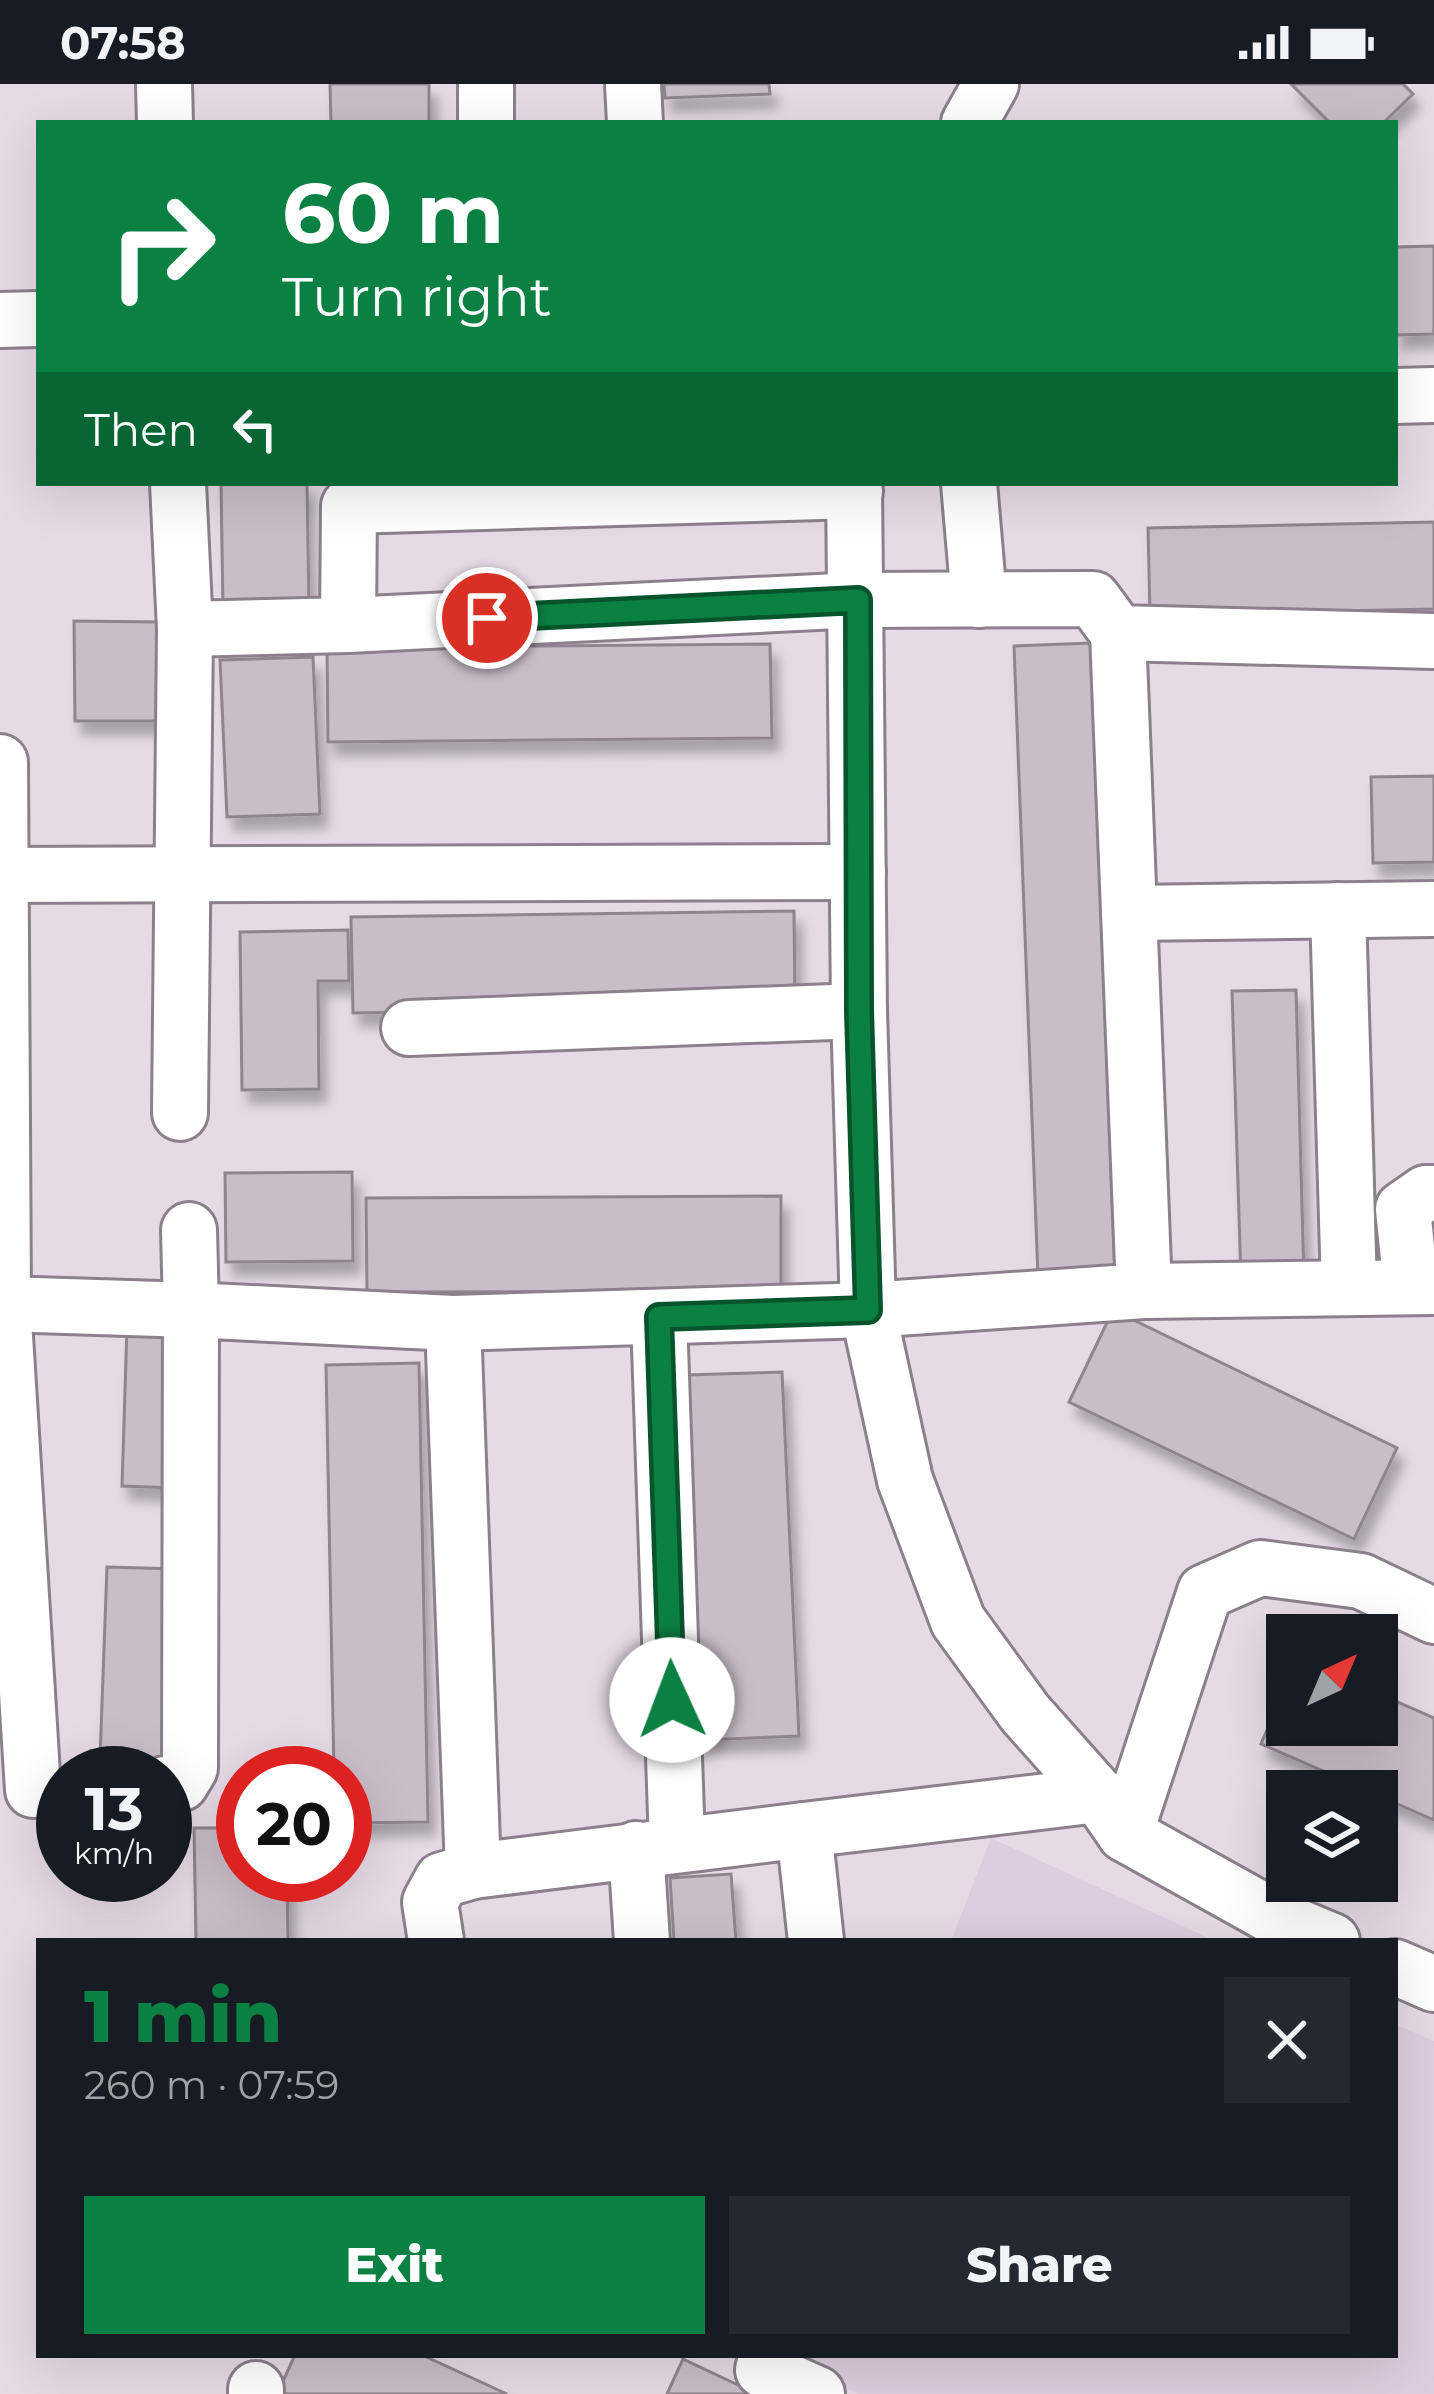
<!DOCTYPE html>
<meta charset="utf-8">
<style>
body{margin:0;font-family:Montserrat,sans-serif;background:#242831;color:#f1f3f6;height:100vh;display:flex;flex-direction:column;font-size:45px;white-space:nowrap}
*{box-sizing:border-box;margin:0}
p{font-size:39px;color:#9ea1a6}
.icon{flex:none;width:66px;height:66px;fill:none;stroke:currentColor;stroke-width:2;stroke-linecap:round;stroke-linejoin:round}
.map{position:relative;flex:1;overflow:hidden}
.drawer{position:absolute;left:36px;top:1854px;width:1362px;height:420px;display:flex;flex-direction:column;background:#171b24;border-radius:0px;box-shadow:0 12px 48px #0002}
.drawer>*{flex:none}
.hud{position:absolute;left:36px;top:36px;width:1362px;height:366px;border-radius:0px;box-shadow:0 12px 48px #0002;background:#0b8043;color:#fff;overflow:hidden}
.needle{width:78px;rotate:44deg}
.buttons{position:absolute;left:1266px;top:1530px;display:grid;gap:24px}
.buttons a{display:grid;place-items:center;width:132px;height:132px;border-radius:0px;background:#171b24;box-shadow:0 12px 48px #0002;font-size:60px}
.speed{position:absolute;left:36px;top:1662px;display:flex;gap:24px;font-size:60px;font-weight:700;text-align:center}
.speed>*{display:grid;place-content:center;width:156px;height:156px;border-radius:50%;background:#171b24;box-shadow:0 12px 48px #0002;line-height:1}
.speed small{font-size:30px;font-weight:400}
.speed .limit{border:18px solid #d22;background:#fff;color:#111}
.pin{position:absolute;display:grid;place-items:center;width:102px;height:102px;color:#fff;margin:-51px;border:6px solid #fff;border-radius:50%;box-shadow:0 3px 12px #0007}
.me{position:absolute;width:132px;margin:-66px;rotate:358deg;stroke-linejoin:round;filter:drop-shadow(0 0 9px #0008)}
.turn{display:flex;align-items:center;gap:42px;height:252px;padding:0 48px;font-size:54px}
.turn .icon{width:156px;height:156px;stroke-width:2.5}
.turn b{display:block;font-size:84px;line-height:102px}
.then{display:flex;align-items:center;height:114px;padding:0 48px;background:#0003;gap:24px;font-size:45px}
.round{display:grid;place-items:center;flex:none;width:126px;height:126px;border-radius:0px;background:#242831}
.headline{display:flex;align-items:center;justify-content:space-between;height:204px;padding:0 48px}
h1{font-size:72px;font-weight:800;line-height:90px;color:#0b8043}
.cta{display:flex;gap:24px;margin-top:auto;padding:24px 48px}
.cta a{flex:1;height:138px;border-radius:0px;background:#0b8043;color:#fff;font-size:48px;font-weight:800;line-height:138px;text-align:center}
.cta a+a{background:#242831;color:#f1f3f6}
.status{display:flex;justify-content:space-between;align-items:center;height:84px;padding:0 60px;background:#171b24;direction:ltr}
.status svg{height:33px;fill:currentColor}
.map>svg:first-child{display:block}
</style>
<div class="status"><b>07:58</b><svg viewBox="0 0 49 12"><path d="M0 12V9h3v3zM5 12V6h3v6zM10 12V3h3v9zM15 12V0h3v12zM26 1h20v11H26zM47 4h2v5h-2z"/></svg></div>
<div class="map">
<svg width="1434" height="2310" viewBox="0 0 1434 2310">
<defs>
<filter id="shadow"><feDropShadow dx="7" dy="13" stdDeviation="6" flood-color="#0004"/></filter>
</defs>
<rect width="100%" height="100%" fill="#e6dae6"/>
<g fill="#decdde">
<path d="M991,1754L1215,1857H951Z"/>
<path d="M1395,1940L1434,1957V2310H860L788,2278L790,2271H1395Z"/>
</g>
<g fill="#c9bdc9" stroke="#8f848f" stroke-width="3" filter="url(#shadow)">
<path d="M330,0H429V39H331Z"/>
<path d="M664,0H769L770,10L665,14Z"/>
<path d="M1291,0H1403L1413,10L1383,39H1330Z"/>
<path d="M1434,162V250L1395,251V163Z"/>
<path d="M221,399H307L309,524L223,525Z"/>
<path d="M1434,438V525L1150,531L1148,444Z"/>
<path d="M74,537L158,538L159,637H75Z"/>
<path d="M1091,559L1115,1191L1038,1193L1014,562Z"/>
<path d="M770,560L772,654L328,658L327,564Z"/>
<path d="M313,573L320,730L227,733L220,576Z"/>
<path d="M1434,692V778L1373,779L1371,693Z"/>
<path d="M794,827L795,922L353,929L351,833Z"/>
<path d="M348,846L349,897H318L319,1005L242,1006L240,848Z"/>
<path d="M1296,906L1304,1194L1241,1196L1232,907Z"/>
<path d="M352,1088L353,1177L226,1178L225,1089Z"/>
<path d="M781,1112V1207L367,1208L366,1114Z"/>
<path d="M1113,1226L1397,1364L1354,1455L1069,1318Z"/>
<path d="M127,1242L179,1243L174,1404L122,1402Z"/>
<path d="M419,1279L428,1738L345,1739V1689H334L326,1281Z"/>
<path d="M782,1288L799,1652L702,1656L686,1291Z"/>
<path d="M107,1483L178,1485L172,1677L100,1674Z"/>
<path d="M1287,1599V1641H1377V1609L1434,1634V1736L1377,1711V1707H1369L1261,1660Z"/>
<path d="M194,1744H243V1791H287L288,1857H196Z"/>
<path d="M731,1790L736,1857H674L670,1794Z"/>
<path d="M295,2271H422L507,2310H287L279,2306Z"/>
<path d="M683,2275L757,2310H667Z"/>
</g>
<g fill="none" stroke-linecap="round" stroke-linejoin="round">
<g stroke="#8b808b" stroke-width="60">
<g id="minor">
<path d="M164,0L165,39"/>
<path d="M486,0V39"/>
<path d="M633,0L635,39"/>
<path d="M969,39L991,0"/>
<path d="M0,236L39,235"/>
<path d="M1395,312L1434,311"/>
<path d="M178,399L185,545L348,541L349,422L855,407"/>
<path d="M854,399L859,927L868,1226L905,1396L958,1537L1025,1629L1098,1711L1125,1750L1274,1833L1332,1857"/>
<path d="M969,399L979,516"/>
<path d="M348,541L858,516L1093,515L1118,549L1434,557"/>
<path d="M1118,549L1144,1207"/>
<path d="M0,678L3,1220L33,1706"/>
<path d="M0,791L858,788"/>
<path d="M1338,826L1349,1204"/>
<path d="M1129,829L1434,825"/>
<path d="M409,944L859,927"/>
<path d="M180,1029L185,545"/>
<path d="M1411,1203L1403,1125L1426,1109H1434"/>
<path d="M3,1220L191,1226L189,1146"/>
<path d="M659,1233L677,1760"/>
<path d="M453,1239L868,1226L1144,1207L1434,1203"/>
<path d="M165,1700L181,1699L190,1684L191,1226L453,1239L473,1787L442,1796L430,1818L436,1857"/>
<path d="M804,1746L1098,1711"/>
<path d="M1125,1750L1205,1508L1260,1484L1361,1497L1434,1532"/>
<path d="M636,1765L642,1857"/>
<path d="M473,1787L804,1746L816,1857"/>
<path d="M1395,1883L1434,1900"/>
<path d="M767,2271L763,2286L817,2310"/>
<path d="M256,2305V2310"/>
</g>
</g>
<use href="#minor" stroke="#fff" stroke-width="54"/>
</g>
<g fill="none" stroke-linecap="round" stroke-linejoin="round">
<g stroke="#07532c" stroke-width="30">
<path id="route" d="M487,534L858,516L859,927L868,1226L659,1233L672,1616"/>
</g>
<use href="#route" stroke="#0b8043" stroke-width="21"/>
</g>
</svg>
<div class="buttons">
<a><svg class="needle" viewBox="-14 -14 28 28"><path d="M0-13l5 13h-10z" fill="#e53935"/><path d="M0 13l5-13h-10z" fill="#9ea1a6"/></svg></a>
<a><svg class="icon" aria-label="layers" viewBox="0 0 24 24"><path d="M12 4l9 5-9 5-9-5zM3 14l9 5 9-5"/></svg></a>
</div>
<div class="speed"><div>13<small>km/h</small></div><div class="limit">20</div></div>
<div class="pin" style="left:487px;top:534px;background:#d93025"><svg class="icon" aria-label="arrive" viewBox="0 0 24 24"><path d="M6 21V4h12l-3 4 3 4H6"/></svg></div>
<svg class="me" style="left:672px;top:1616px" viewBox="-20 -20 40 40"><circle r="19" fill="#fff"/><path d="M0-13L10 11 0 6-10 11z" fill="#0b8043"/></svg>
<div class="hud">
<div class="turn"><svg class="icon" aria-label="right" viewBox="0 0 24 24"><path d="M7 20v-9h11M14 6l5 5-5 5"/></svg><div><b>60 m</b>Turn right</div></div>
<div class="then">Then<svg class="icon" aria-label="left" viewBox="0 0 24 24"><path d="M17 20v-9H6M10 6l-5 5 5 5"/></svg></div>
</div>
<section class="drawer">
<div class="headline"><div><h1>1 min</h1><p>260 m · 07:59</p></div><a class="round"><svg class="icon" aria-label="close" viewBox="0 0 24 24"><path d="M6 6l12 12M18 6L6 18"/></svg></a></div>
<div class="cta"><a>Exit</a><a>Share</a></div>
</section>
</div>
